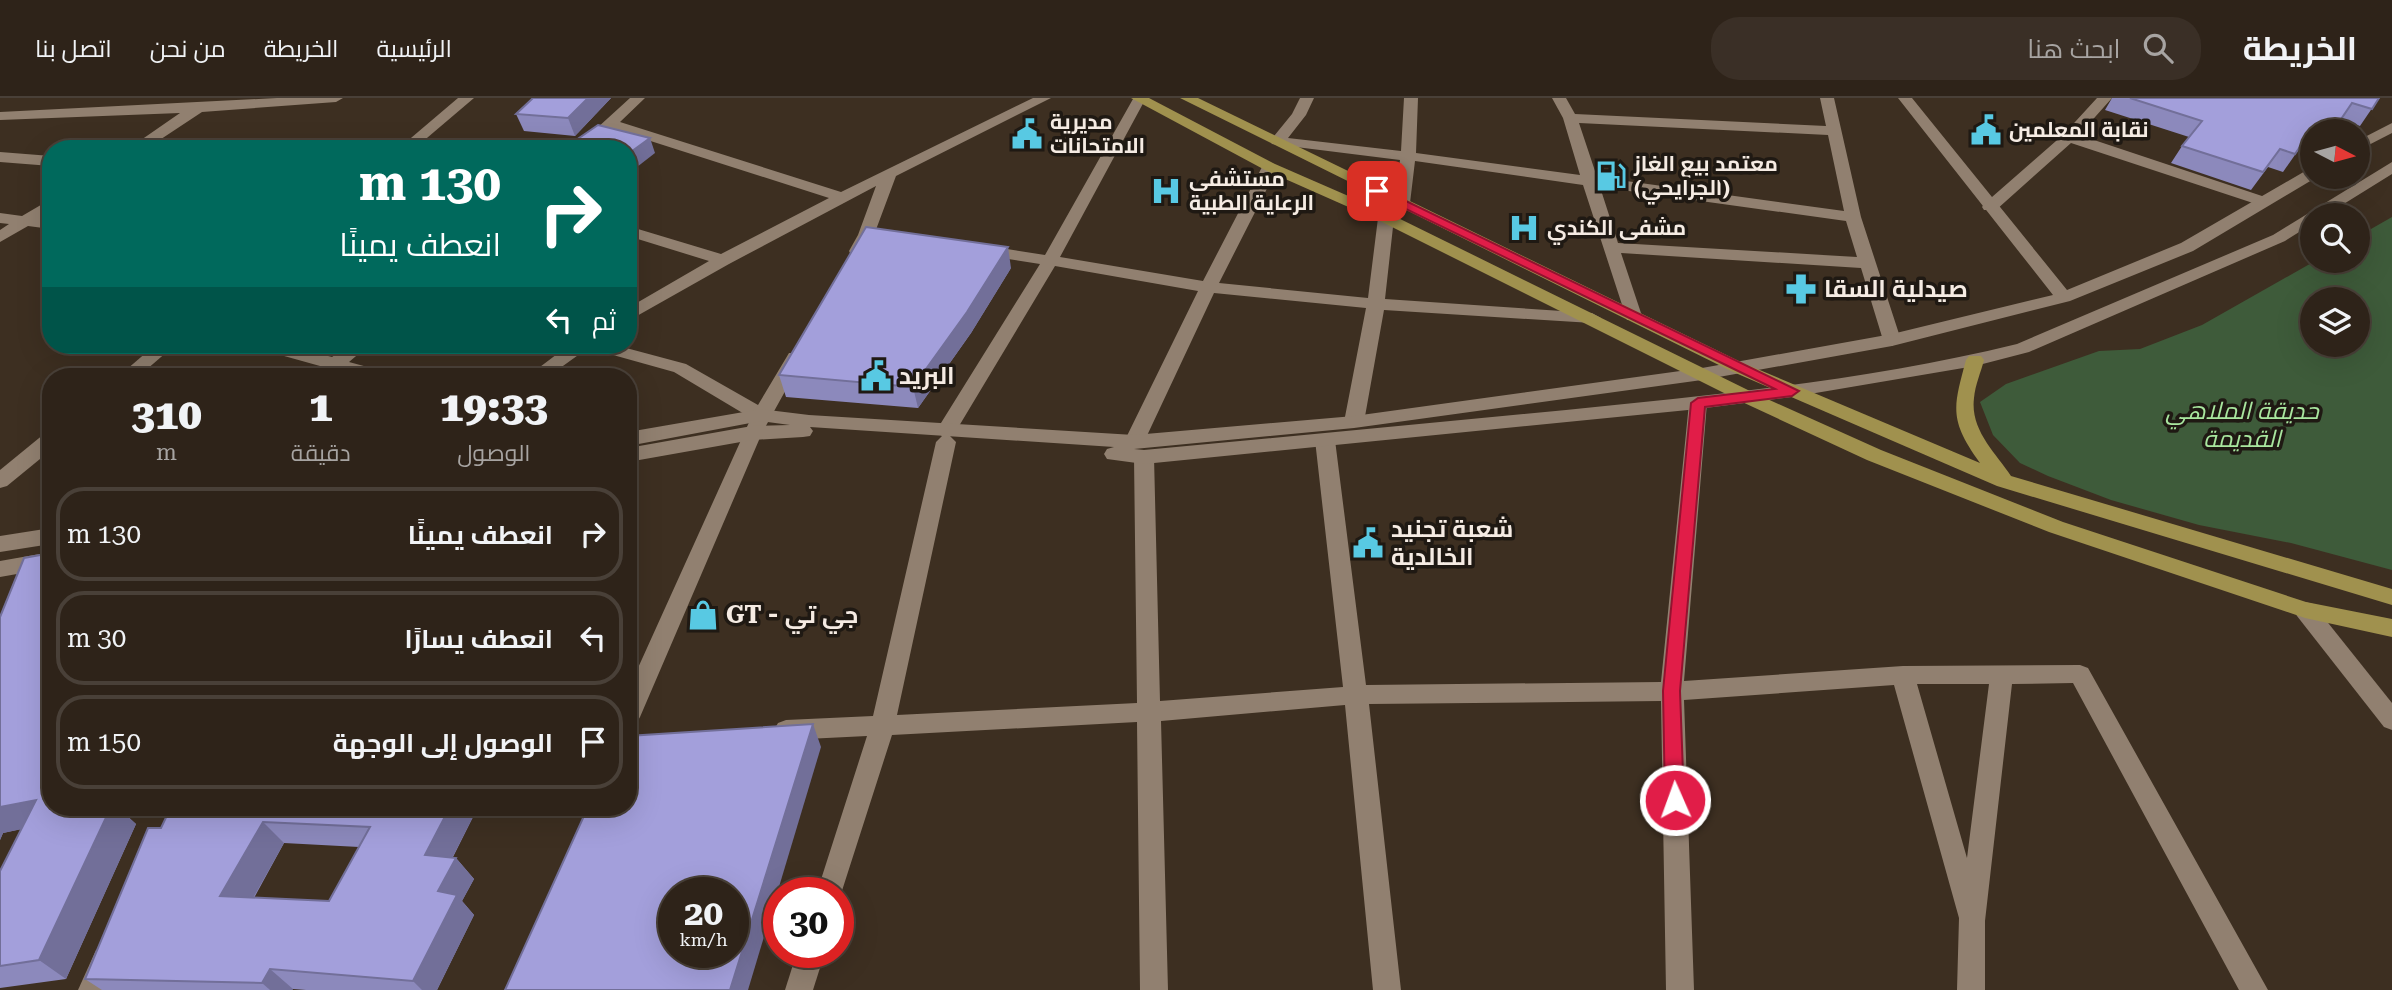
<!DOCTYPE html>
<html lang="ar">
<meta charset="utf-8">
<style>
body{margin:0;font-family:"Roboto Serif",Cairo,serif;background:#3a2f26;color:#f1f3f6;direction:rtl;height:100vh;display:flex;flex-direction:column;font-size:26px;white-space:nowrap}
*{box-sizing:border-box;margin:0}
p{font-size:23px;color:#a7a4a2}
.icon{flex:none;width:38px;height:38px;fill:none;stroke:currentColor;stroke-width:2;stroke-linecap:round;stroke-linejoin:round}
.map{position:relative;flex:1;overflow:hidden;direction:ltr}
.sheet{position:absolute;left:42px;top:270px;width:595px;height:448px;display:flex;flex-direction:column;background:#2e2319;border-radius:28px;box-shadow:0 7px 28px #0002,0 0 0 2px #494038;direction:rtl}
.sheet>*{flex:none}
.banner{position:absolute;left:42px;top:42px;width:595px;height:214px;border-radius:28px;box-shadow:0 7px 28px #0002,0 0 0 2px #494038;direction:rtl;background:#00695c;color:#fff;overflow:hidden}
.needle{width:46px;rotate:96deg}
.buttons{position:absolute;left:2300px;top:21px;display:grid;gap:14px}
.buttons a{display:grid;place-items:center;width:70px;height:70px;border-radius:50%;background:#2e2319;box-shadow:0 7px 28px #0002,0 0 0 2px #494038;font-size:35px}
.speed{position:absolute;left:658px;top:779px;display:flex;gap:14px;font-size:35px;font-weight:700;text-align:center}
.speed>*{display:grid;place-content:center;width:91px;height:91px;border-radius:50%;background:#2e2319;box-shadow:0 7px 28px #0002,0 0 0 2px #494038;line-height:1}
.speed small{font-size:18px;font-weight:400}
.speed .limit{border:10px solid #d22;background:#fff;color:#111}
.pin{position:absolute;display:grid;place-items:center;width:60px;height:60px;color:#fff;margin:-30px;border-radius:14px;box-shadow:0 4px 10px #0006}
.me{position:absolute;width:77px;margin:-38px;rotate:358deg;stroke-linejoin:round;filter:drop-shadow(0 0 5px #0008)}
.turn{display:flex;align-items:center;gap:24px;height:147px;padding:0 21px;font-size:32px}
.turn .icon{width:91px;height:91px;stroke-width:2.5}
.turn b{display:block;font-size:49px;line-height:60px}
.then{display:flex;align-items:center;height:66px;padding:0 21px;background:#0003;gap:14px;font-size:26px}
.eta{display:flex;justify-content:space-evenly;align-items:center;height:119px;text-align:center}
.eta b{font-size:42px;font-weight:800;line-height:49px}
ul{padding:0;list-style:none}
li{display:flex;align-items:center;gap:21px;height:94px;margin:0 14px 10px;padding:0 7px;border:4px solid #494038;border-radius:28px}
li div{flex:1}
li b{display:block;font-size:26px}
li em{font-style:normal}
header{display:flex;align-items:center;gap:42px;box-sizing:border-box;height:98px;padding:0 35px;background:#2e2319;border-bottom:2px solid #494038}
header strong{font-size:33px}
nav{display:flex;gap:38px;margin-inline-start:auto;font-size:24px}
.search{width:490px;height:63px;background:#3a2f26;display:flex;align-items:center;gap:18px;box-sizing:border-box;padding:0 24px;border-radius:28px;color:#a7a4a2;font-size:26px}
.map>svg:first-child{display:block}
</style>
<header>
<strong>الخريطة</strong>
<div class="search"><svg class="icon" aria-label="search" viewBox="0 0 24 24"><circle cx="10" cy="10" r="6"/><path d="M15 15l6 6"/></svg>ابحث هنا</div>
<nav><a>الرئيسية</a><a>الخريطة</a><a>من نحن</a><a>اتصل بنا</a></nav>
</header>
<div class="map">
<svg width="2392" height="892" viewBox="0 0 2392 892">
<rect width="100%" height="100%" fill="#3d2f21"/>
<path fill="#3e5b3a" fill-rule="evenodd" d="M2392,119V472L2291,445L2199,427L2111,402L2048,378L2020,365L1993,337L1980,304L2006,286L2099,253L2140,251L2202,227L2315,163H2357V139ZM2312,201H2357V247H2312Z"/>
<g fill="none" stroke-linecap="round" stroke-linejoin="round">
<g fill="#918070" fill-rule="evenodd">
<path d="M277,0H343L336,4L202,14L146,51H128L180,15L0,22V14Z"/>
<path d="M458,0H474L414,51H398Z"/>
<path d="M630,0H645L620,24L841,94L1033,0H1051L896,78L874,137L863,157H851L849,153L858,137L876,88L729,166L628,223V210L709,163L628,138V128L721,156L829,100L613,31L590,51H574Z"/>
<path d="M1146,0L1060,159L1203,183L1262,69L1270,64L1278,69L1219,185L1368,200L1378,120L1386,115L1394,120L1385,201L1592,215L1601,220L1592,225L1384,212L1364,324L1361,329H1347L1344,324L1366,210L1214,195L1144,344L1141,349H1127L1124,344L1198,193L1055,168L953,338H950L956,344L897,617L1137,605L1134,359L1137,354H1151L1154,359L1160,603L1343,589L1315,342L1318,337H1332L1335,342L1366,587L1661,584L1689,305L1691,301H1705L1707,305L1684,583L1903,568L2080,567L2088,570L2268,892H2239L2073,585L2012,586L1985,823V892H1957L1959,820L1894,587L1684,602L1694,892H1666L1661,603L1369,606L1401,892H1373L1345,607L1161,623L1168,892H1140L1137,624L892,637L839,802L838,794H817L867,638L786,642L778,639L774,632L778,625L786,622L873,618L936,344L942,338L936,333L1040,166L982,157L974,152L982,147L1045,157L1133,1ZM1917,586H1989L1967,760Z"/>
<path d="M1300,0H1314L1306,17L1288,40L1401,53L1404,0H1418L1416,55L1580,77L1563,20L1552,0H1566L1575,16L1826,28L1820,0H1834L1861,119L1901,242L1892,248L1883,242L1861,170L1621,155L1642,218L1639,222H1627L1583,87L1415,63L1410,105L1402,110L1396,108L1394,105L1400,62L1272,46L1270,43L1292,16ZM1579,25L1828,37L1844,113L1597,79ZM1600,89L1846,123L1857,159L1618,145Z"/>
<path d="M2097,0H2112L2079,37L2268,100L2270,103L2262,108L2256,106L2071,45L1996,112H1984L1982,109L1984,106L2064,36Z"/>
<path d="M0,54L51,58V68L0,64Z"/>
<path d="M51,101V113L40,120L51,121V131L28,128L0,144V132L9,126L0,125V115L22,118Z"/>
<path d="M155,247H175L139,278H119Z"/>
<path d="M256,247H285L332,259L349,247H369L349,264L386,274L388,278H358L338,273L327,278L321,276L318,272L320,268L259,251Z"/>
<path d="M569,247H615L686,266L758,307L789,255H801L804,259L762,335L640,619L636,626L628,629V592L751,320L674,274L588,250L549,278H528Z"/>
<path d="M51,335V352L7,388L0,390V372L44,336Z"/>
<path d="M2305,504L2313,506L2392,605V632L2384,629L2297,518L2294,512L2297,506Z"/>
<path d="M106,848L116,852L120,861L106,892H78L96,852Z"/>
<path d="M797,854H825L813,892H785Z"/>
</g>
<g fill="#918070" fill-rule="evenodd">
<path d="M1898,0H1912L2067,192L2181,145L2307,72L2312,70V79H2317L2193,153L2070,203L1892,248L1702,282L1354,330L1134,351L1114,349L1144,352C1285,339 1426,325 1566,312C1717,297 1870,282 2017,246L2273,137L2392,64V76L2326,117H2312V126L2285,143L2029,254L1975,268L1792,299L1698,311L1144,366L1107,361L1104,356L1107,351L1114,349L810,329L813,333L810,338L803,339L752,342L628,364V350L752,328L790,327L761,323L628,348V334L761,311L809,317L1134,337L1354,318L1702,270L1892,236L2053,197Z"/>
<path d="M2392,25V35L2357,53V43Z"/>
<path d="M51,430V446L0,454V438Z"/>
<path d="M51,454V470L0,479V463Z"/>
</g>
<g fill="#a0914e" fill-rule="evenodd">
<path d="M1131,0H1149L1275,66L1392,117L1754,295L1881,352L2063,424L2306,504L2392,521V539L2305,520L2049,434L1867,362L1740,303L1380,123L1265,72Z"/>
<path d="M1180,0H1198L1743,265L1980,365C1949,322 1953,310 1966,262L1969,258H1981L1984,262C1981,274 1975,287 1974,300C1970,332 1995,354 2011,378L2392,491V507L1997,388L1731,273Z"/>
</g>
</g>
<g fill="#8c89bc" fill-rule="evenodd">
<path d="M533,0H611L575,38L524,33L516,16Z"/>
<path d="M2112,0H2379L2360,28L2341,22L2333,33H2312V47L2304,44L2283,74L2268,69L2251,92L2171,65L2182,48L2189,39L2105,12Z"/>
<path d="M1011,170L971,235L918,310L786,299L779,277Z"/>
<path d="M0,519L126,717L136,726L66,881L0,890V773L21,731L3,735L0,742Z"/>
<path d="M478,709L453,759L456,760L474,781L462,803L474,817L437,892H306L293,891L292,892H102L85,881L161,730ZM284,745L359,749L329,803L254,800Z"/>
</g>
<g fill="#726f99">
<path d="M588,0H611L575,38L568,20Z"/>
<path d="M650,40L655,55L628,76V56Z"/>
<path d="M1008,149L1011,170L971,235L918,310L913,289Z"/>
<path d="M813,626L821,649L748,892H730Z"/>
<path d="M36,702L61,723L3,735L0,742V709Z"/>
<path d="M99,709H129L126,717L136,726L66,881L39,862Z"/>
<path d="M450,709H478L443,778L425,757Z"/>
<path d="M263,724L284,745L243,818L220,798Z"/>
<path d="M456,760L474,781L462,803L474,817L437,892H422L413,883L438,793Z"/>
<path d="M270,871L293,891L292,892H270L262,885Z"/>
</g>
<g fill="#a39fdb" stroke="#726f99" stroke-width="2" fill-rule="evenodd">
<path d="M533,0H588L568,20L516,16Z"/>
<path d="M2130,0H2379L2372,11L2352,5L2333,33L2315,27L2295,56L2280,51L2263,74L2182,48L2202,23Z"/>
<path d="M598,27L650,40L628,56V51H563Z"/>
<path d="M866,129L1008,149L967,214L913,289L779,277Z"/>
<path d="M51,455V709H111L39,862L0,868V773L36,702L0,709V519L24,460Z"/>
<path d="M813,626L730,892H505L588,709H628V638ZM674,794H733V854H674Z"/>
<path d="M171,709H450L425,757L456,760L438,793L457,797L413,883L270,871L262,885L85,881L148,730H161ZM263,724L370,729L329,803L220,798Z"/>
</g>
<path fill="#e11d48" stroke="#92132f" stroke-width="2" d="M1377,89L1799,293L1792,298L1705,309L1680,593L1684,702L1681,708L1675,710L1668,708L1665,702L1663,593L1691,305L1698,300L1775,291L1373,95L1371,93Z"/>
<defs>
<g id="civic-bare" transform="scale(2.415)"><path d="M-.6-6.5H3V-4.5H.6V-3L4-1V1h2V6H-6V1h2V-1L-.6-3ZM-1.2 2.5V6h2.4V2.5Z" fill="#58c9e3" stroke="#1f1913" stroke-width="2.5" paint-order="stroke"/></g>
<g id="fuel-bare" transform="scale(2.415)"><path d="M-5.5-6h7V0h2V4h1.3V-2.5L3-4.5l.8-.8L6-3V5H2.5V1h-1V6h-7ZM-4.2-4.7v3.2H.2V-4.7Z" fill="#58c9e3" stroke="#1f1913" stroke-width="2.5" paint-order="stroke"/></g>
<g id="hospital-bare" transform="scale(2.415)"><path d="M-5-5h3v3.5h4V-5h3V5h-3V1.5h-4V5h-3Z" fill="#58c9e3" stroke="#1f1913" stroke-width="2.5" paint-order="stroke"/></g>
<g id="pharmacy-bare" transform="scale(2.415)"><path d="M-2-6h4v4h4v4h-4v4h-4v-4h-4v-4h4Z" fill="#58c9e3" stroke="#1f1913" stroke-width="2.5" paint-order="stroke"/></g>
<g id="shop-bare" transform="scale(2.415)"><path d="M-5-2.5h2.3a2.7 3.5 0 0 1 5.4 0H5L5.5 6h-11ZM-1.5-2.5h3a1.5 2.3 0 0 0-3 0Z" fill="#58c9e3" stroke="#1f1913" stroke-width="2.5" paint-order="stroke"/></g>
</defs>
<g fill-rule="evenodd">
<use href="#civic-bare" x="1986" y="32"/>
<use href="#civic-bare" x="1027" y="36"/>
<use href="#fuel-bare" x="1611" y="78"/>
<use href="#hospital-bare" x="1166" y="93"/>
<use href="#hospital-bare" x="1524" y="130"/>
<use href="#pharmacy-bare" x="1801" y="191"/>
<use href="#civic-bare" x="876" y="278"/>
<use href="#civic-bare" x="1368" y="445"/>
<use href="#shop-bare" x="703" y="517"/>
</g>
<g text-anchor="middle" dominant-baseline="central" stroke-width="7" stroke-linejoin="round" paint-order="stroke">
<g font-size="21" font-weight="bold" fill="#f5ebe3" stroke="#1f1913" text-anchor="start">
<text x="1050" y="24">مديرية<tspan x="1050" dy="24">الامتحانات</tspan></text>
<text x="2009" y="32">نقابة المعلمين</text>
<text x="1634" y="66">معتمد بيع الغاز<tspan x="1634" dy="24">(الجرايحي)</tspan></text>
<text x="1189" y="81">مستشفى<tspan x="1189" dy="24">الرعاية الطبية</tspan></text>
<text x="1547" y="130">مشفى الكندي</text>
</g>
<g font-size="24" font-weight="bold" fill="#f5ebe3" stroke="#1f1913" text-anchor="start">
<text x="1824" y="191">صيدلية السقا</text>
<text x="899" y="278">البريد</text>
<text x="1391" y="431">شعبة تجنيد<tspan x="1391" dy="28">الخالدية</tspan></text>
<text x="726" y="517">GT - جي تي</text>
</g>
<g font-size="24" font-style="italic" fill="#a9e79f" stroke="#1f1913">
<text x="2242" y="313">حديقة الملاهي<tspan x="2242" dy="28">القديمة</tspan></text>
</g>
</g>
</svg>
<div class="buttons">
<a><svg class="needle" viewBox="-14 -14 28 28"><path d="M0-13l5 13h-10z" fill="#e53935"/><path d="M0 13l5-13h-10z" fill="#a7a4a2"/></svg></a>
<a><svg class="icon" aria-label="search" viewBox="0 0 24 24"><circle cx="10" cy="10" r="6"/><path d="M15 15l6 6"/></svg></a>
<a><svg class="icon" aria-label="layers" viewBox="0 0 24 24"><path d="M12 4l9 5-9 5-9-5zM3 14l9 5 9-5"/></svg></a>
</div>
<div class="speed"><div>20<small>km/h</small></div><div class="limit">30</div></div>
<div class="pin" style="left:1377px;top:93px;background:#d93025"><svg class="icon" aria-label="arrive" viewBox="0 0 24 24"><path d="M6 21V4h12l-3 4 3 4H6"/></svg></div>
<svg class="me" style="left:1675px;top:702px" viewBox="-20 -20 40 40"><circle r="17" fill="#e11d48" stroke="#fff" stroke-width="3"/><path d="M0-11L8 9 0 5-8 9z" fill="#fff"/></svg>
<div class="banner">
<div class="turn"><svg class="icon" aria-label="right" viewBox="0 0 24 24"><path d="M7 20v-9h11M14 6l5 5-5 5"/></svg><div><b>130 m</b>انعطف يمينًا</div></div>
<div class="then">ثم<svg class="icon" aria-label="left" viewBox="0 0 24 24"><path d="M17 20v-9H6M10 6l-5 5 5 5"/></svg></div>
</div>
<section class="sheet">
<div class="eta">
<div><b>19:33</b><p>الوصول</p></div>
<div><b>1</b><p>دقيقة</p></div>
<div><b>310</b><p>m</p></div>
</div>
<ul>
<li><svg class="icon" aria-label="right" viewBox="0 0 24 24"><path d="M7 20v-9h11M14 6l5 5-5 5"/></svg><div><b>انعطف يمينًا</b></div><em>130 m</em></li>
<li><svg class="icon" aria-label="left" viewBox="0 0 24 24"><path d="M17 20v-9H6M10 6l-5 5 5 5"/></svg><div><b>انعطف يسارًا</b></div><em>30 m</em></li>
<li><svg class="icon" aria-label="arrive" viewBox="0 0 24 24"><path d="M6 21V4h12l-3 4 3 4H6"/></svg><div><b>الوصول إلى الوجهة</b></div><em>150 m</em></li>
</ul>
</section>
</div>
